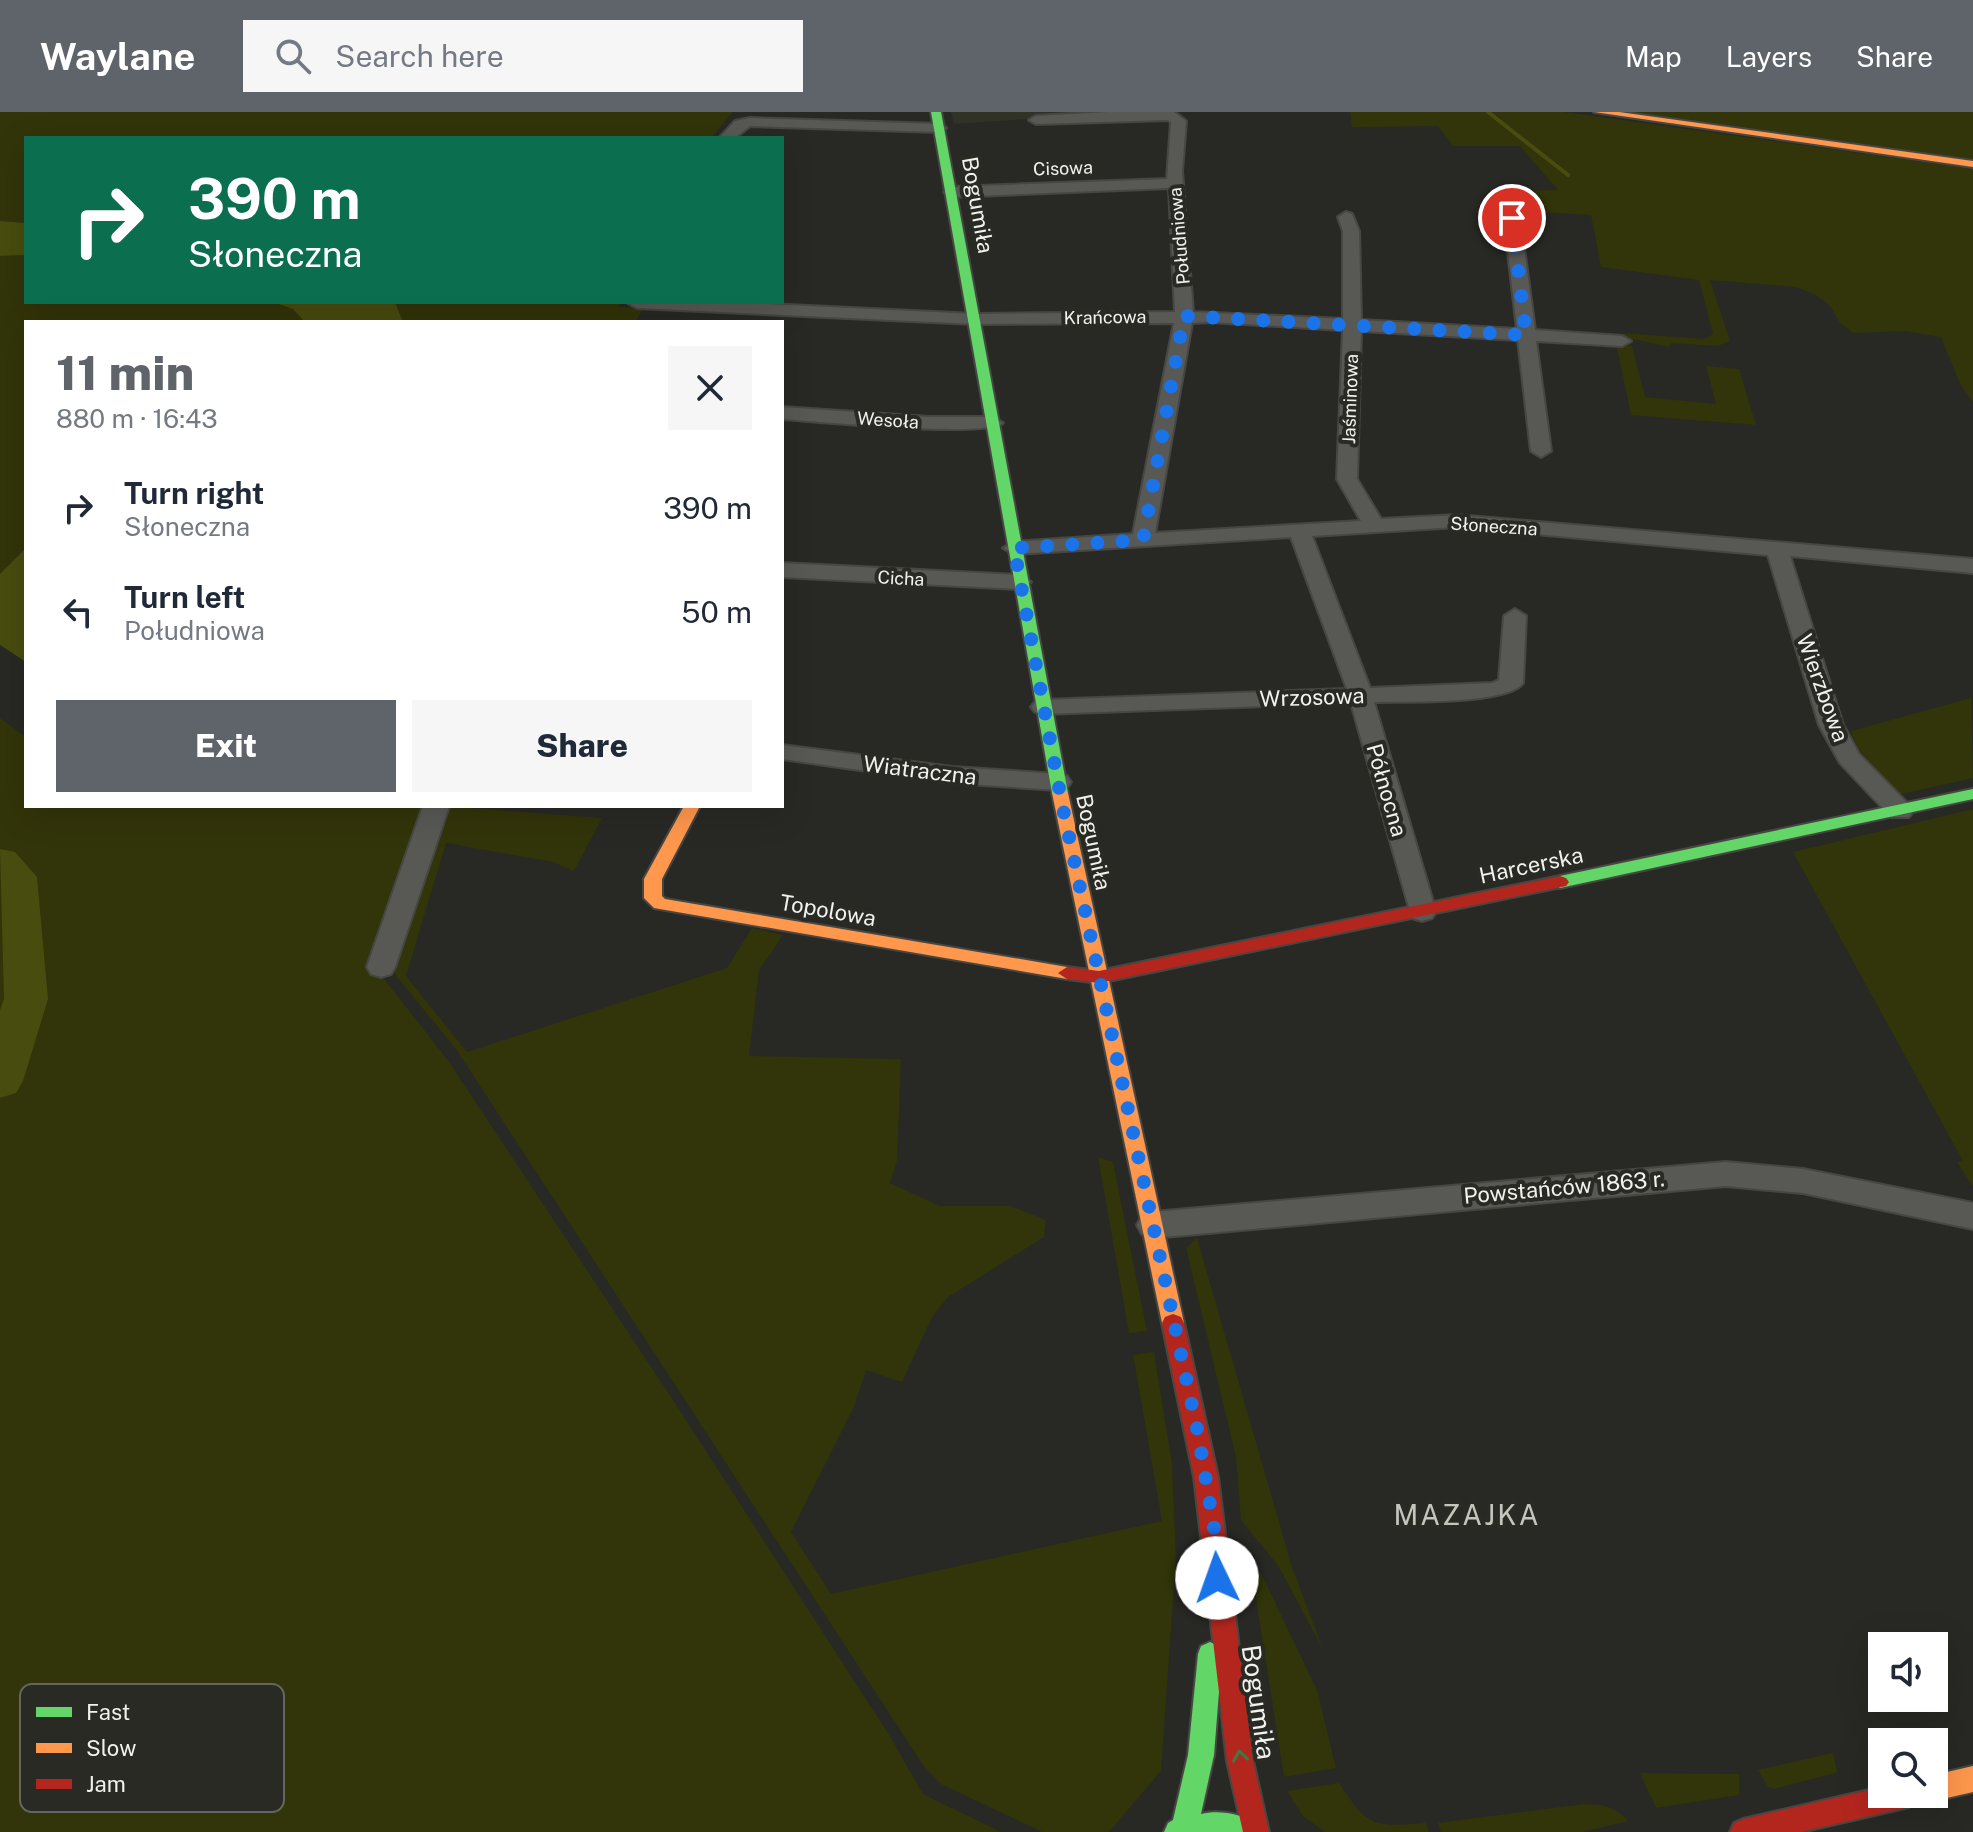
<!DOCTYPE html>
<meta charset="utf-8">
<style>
body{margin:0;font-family:"Public Sans",sans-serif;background:#f6f6f7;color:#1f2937;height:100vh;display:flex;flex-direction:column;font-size:30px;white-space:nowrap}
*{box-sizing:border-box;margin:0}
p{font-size:26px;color:#747a83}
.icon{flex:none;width:44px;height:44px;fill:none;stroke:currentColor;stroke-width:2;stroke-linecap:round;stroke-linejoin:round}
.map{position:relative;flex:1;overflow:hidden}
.panel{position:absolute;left:24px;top:208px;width:760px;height:488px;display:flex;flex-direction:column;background:#fff;border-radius:0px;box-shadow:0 8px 32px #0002}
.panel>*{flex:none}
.hud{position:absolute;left:24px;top:24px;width:760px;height:168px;border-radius:0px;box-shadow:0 8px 32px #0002;background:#0b6e4f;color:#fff;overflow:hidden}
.buttons{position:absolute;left:1868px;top:1520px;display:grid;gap:16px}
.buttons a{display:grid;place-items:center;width:80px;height:80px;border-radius:0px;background:#fff;box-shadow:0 8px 32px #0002;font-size:40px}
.pin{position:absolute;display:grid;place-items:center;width:68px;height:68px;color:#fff;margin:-34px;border:4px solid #fff;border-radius:50%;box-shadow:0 2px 8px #0007}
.me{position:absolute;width:88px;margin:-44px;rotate:357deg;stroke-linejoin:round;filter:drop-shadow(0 0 6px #0008)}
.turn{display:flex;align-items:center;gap:28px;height:168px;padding:0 32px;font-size:36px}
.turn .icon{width:104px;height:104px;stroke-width:2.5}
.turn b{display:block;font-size:56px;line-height:68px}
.round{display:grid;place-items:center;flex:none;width:84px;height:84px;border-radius:0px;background:#f6f6f7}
.headline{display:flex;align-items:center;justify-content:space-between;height:136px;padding:0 32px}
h1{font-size:48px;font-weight:800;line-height:60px;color:#5e6469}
.button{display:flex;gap:16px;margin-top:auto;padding:16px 32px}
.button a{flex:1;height:92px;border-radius:0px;background:#5e6469;color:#fff;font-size:32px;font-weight:800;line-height:92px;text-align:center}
.button a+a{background:#f6f6f7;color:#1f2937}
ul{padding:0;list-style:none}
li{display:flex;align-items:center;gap:24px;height:104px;padding:0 32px}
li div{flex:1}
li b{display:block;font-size:30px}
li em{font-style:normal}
header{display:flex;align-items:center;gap:48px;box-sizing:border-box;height:112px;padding:0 40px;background:#5e6469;color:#fff}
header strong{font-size:38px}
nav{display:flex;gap:44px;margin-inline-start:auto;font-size:28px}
.search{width:560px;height:72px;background:#f6f6f7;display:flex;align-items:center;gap:20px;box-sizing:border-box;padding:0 28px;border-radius:0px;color:#747a83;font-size:30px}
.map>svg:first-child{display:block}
</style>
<header>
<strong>Waylane</strong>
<div class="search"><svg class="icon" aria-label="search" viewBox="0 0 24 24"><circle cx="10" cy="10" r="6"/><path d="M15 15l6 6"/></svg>Search here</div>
<nav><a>Map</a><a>Layers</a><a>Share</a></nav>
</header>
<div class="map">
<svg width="1973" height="1720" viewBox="0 0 1973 1720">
<rect width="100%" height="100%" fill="#282924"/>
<path fill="#313226" d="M951,0H1100L1101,2L954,12Z"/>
<g fill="#323409">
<path d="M0,0H733L711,26H26V111L0,109Z"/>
<path d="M1350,0H1564L1973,57V290L1960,272L1941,225L1905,219L1853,221L1840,211L1831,195L1816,183L1796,175L1710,168L1730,229L1718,234L1671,231L1669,235L1624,225L1623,221L1704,227L1713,222L1699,168L1601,155L1591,103L1522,99L1510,79L1558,78L1520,34H1453L1438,14L1352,15Z"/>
<path d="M1634,0H1973V47Z"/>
<path d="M26,143V190H273L293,197L305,210H26V436L0,462V144Z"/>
<path d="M395,190H621L619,195L644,196L635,210H403Z"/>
<path d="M1607,232L1632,234L1645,285L1716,292L1706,254L1739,257L1756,313L1631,303L1617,236H1606Z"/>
<path d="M1971,581L1973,666L1897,683L1858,636L1851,619L1971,586Z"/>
<path d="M0,606L26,625V694H436L377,858L447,947L673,1288L891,1626L923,1682L1001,1720H0Z"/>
<path d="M441,694L602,706L574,759L553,750L446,731L406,864L467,940L727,856L752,816L783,823L759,858L749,944L901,947L897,1049L890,1071L940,1094H1010L1046,1108L1044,1125L948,1185L932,1205L902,1270L866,1258L854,1295L791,1420L831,1482L1162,1409L1133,1243L1154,1240L1172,1352L1176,1445L1161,1659L1109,1720H1042L941,1672L923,1653L456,937L397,865L391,851Z"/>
<path d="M1973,697V1075L1957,1050L1963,1049L1793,740Z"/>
<path d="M1098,1045L1113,1050L1147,1219L1129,1221Z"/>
<path d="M1197,1126L1292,1455L1323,1537L1279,1455L1241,1408L1236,1345L1186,1136Z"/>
<path d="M1252,1461H1261L1317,1578L1336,1656L1284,1665Z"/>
<path d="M1833,1641L1837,1659L1835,1661L1774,1677L1768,1675L1758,1658Z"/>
<path d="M1640,1661L1739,1662V1683L1656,1696Z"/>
<path d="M1339,1671C1369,1716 1373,1715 1426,1711L1429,1720H1325L1303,1704L1287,1679Z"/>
<path d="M1584,1692C1604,1693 1615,1694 1628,1709L1582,1720H1441L1438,1711Z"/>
</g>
<g fill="#484c0f">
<path d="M0,109L26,111V143L0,144Z"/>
<path d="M273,190H395L403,210H305L293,197Z"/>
<path d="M26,436V550L0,533V462Z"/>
</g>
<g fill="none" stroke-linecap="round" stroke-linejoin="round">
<path stroke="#484c0f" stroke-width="4" d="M1488,0L1568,63"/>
<path fill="#484c0f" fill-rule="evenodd" d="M0,737L15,740L37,765L48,887L23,969L16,981L0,986V898L4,887Z"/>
<g stroke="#464743" stroke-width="4">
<g id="street">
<path d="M1108,0H1174L1186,9L1182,59L1193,200L1343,207V119L1338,105L1346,100L1352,102L1359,119L1361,208L1517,217L1504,106L1512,101L1520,106L1535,218L1622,224L1631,229L1622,234L1536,229L1551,339L1541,345L1531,339L1518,228L1361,219L1357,367L1381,407L1457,403L1973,447V461L1790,444L1843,613L1859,642L1909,693L1913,699L1909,705H1891L1840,651L1819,613L1768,443L1457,415L1312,424L1370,576L1492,571L1499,568L1504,504L1515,497L1526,504L1523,571C1507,593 1404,589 1374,590L1436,800L1432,806L1422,809L1412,806L1351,591L1043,602L1035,600L1031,595L1035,590L1043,588L1347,577L1291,425L1014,442L1003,436L1014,430L1133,422L1174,211L975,212L637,196L628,191L728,190L975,202L1175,200L1169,76L952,85L944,80L952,75L1167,67L1171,10L1168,8L1036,12L1029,8L1036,4ZM1211,210L1343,218L1337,367L1361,409L1155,421L1192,211Z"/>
<path d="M750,6L939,12L946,16L939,20L750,14L735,26H719L735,9Z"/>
<path d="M782,295L929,305H993L1003,311C989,326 813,309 782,307Z"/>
<path d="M782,451L1020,463L1031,470L1020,477L782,465Z"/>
<path d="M782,633L952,655L1058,662L1067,664L1071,670L1067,676L1058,678L952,671L782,647Z"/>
<path d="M423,694H449L395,855L391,862L381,865L371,862L367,855Z"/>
<path d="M1726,1050L1803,1057L1973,1091V1117L1803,1081L1726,1074L1153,1126L1142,1122L1137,1113L1142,1104L1153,1100Z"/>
</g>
</g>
<g stroke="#464743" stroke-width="4">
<g id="fast">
<path d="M931,0H941L1068,681L1060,686L1052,681Z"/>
<path d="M1973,677V687L1560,776L1551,770L1560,764Z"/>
<path d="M1210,1530L1219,1534L1222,1542L1214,1643L1201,1702C1220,1697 1242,1703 1260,1711L1264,1720H1164L1168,1711L1173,1708L1188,1643L1198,1542L1201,1534Z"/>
</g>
</g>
<g stroke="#464743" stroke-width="4">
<g id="slow">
<path d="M1594,0H1619L1973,49V55Z"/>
<path d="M1060,676L1068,681L1184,1211L1181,1217L1173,1220L1165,1217L1162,1211L1052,681Z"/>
<path d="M684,694H700L662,767V784L665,787L1067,855L1076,861L1067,867L654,796L644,786V767Z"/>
<path d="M1973,1654V1680L1934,1689L1925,1685L1923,1682H1934V1663Z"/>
</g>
</g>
<g stroke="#464743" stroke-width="4">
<g id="jam">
<path d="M1560,764L1566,766L1569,770L1566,774L1099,871L1067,867L1058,861L1067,855L1099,859Z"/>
<path d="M1173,1202L1181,1205L1184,1211L1218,1365L1253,1649L1269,1720H1243L1227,1649L1194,1365L1162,1211L1165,1205Z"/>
<path d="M1882,1675V1682H1922L1918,1691L1909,1695L1801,1720H1730L1734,1711L1743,1707Z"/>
</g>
</g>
<use href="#street" fill="#585855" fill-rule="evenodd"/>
<use href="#fast" fill="#63d668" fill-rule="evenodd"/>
<use href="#slow" fill="#ff974d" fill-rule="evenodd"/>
<use href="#jam" fill="#b3261e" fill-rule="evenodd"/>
</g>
<defs><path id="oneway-chevron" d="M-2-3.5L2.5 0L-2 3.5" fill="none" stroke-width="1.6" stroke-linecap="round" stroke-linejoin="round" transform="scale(2)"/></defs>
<use stroke="#437742" href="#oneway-chevron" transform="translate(1240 1644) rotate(-99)"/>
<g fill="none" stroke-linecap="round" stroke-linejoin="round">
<path stroke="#1a73e8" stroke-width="14" stroke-dasharray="0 25.2" d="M1217,1466L1214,1416L1198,1321L1063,697L1014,436L1143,428L1184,204L1526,223L1512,106"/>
</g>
<g text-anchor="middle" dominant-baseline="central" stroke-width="8" stroke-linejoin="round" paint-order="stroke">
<g font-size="18" fill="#f1f2ed" stroke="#292a23">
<text transform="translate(1063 56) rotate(-2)">Cisowa</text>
<text transform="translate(1179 124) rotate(-95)">Południowa</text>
<text transform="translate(1105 205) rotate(-1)">Krańcowa</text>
<text transform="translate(1350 287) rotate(-88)">Jaśminowa</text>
<text transform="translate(888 308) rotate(4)">Wesoła</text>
<text transform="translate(1494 414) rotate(4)">Słoneczna</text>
<text transform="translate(901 466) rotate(3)">Cicha</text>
</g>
<g font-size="22" fill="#f1f2ed" stroke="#292a23">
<text transform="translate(978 93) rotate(80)">Bogumiła</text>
<text transform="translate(1823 576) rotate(70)">Wierzbowa</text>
<text transform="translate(1312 585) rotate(-2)">Wrzosowa</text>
<text transform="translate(920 658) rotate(7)">Wiatraczna</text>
<text transform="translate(1387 678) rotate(74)">Północna</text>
<text transform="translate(1094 730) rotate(78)">Bogumiła</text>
<text transform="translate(1531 753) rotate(-12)">Harcerska</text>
<text transform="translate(828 798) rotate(10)">Topolowa</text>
<text transform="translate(1564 1075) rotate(-5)">Powstańców 1863 r.</text>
</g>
<g font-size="26" fill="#f1f2ed" stroke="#292a23">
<text transform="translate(1259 1590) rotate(82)">Bogumiła</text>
</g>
<g font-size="28" letter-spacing="2" fill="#c4c5bc" stroke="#292a23">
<text x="1467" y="1402">MAZAJKA</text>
</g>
</g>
<rect x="20" y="1572" width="264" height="128" rx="12" fill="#292a23" stroke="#656660" stroke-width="2"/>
<rect x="36" y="1595" width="36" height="10" fill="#63d668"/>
<rect x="36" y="1631" width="36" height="10" fill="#ff974d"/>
<rect x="36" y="1667" width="36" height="10" fill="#b3261e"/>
<g font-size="22" fill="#f1f2ed">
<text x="86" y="1608">Fast</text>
<text x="86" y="1644">Slow</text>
<text x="86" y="1680">Jam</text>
</g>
</svg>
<div class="buttons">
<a><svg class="icon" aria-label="sound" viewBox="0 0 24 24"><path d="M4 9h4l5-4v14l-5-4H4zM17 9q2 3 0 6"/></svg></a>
<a><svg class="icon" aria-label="search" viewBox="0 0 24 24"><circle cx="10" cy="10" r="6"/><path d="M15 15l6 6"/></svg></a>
</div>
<div class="pin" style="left:1512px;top:106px;background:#d93025"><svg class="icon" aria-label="arrive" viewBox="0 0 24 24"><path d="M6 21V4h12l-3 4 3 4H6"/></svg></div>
<svg class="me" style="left:1217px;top:1466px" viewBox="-20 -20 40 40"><circle r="19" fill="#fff"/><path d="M0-13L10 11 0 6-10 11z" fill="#1a73e8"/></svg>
<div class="hud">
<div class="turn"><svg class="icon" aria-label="right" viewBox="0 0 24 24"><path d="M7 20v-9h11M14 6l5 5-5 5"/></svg><div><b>390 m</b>Słoneczna</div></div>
</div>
<section class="panel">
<div class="headline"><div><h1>11 min</h1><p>880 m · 16:43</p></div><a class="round"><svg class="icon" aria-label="close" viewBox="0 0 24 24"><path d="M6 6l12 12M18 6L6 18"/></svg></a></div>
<ul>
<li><svg class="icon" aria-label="right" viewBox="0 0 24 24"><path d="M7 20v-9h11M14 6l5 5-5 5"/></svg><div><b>Turn right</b><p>Słoneczna</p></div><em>390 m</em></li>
<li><svg class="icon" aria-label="left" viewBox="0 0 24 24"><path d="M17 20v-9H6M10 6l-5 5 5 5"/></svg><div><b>Turn left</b><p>Południowa</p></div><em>50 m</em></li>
</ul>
<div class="button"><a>Exit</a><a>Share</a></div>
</section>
</div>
